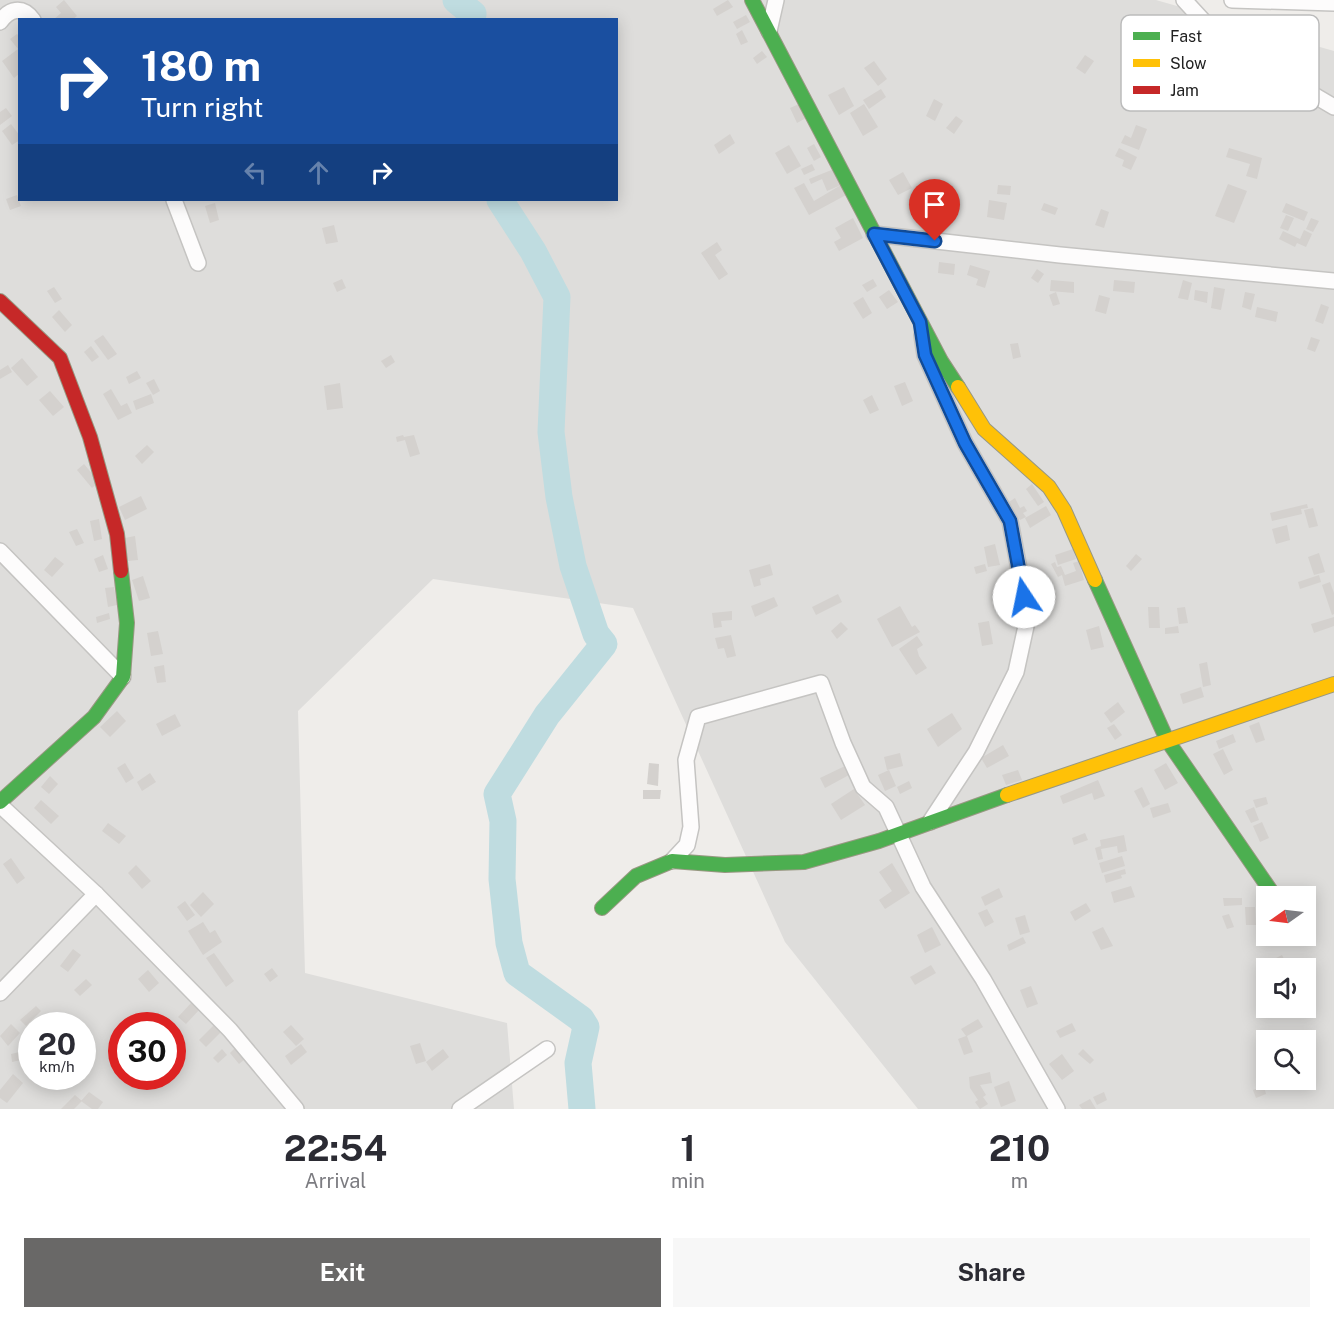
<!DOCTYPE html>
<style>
body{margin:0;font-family:"Public Sans",sans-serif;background:#f7f7f7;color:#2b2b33;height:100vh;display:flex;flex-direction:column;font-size:22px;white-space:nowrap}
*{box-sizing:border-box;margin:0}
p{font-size:20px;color:#7c7c81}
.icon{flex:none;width:33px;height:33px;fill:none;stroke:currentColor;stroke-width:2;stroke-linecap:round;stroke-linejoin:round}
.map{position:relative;height:1109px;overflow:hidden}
.panel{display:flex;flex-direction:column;background:#fff;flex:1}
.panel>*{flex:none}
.guide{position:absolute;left:18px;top:18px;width:600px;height:183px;border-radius:0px;box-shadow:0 3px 15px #0003;background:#1a4fa0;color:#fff;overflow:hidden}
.needle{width:39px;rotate:256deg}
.tools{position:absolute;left:1256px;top:886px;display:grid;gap:12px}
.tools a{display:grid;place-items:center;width:60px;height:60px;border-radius:0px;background:#fff;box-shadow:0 3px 15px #0003;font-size:30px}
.speed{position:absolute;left:18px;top:1012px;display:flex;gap:12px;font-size:30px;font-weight:700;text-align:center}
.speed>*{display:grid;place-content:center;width:78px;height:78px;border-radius:50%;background:#fff;box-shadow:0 3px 15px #0003;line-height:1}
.speed small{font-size:15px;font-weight:400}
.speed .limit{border:9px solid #d22;background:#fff;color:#111}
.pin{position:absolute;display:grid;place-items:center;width:51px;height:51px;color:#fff;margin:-62px -26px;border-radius:50% 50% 50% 0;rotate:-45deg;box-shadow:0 0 6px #0007}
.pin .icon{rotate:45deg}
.me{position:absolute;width:66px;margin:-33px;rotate:349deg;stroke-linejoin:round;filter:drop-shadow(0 0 4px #0008)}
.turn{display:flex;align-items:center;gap:21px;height:126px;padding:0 24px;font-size:27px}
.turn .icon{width:78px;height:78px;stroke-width:2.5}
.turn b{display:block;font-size:42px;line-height:51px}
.lanes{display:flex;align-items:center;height:57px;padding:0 24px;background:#0003;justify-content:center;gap:30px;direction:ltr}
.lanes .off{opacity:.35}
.eta{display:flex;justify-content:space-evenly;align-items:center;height:102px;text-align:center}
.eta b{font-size:36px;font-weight:700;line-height:42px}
.cta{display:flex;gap:12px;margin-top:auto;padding:12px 24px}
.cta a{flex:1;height:69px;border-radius:0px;background:#696867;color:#fff;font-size:24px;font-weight:700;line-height:69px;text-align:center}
.cta a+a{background:#f7f7f7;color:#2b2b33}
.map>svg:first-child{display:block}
</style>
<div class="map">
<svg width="1334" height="1109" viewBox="0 0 1334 1109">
<rect width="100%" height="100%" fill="#efedea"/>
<path fill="#dedddb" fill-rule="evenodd" d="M0,0H1156L1334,51V1109H918L785,942L633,608L433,579L298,711L305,973L507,1023L514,1109H0ZM20,20H616V200H20ZM1266,897H1305V936H1266ZM1266,969H1305V1008H1266ZM32,1026H82V1077H32ZM122,1026H172V1077H122ZM1266,1041H1305V1080H1266Z"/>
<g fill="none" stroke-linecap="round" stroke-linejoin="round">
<g stroke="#bfdce0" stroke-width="27">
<path d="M456,0L473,14L472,20"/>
<path d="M500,200L533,251L557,297L551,432L559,497L573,566L596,634L604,644L547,715L497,794L503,821L502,879L509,943L517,973L581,1019L586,1027L578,1063L582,1109"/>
</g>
</g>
<g fill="#d4d1ce">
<path d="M64,0L77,16L72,20H53L61,13L56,7Z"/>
<path d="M728,0L733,7L717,16L713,9Z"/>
<path d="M746,15L750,22L737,29L733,22Z"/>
<path d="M742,30L748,42L741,45L736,34Z"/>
<path d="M17,34L20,37V73L14,78L2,61L18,49L10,39Z"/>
<path d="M762,51L767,57L757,64L753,58Z"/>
<path d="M1085,55L1094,61L1085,74L1076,68Z"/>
<path d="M874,61L887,79L878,86L864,68Z"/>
<path d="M844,87L854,106L839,115L828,95Z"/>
<path d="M881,89L886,97L869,109L863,100Z"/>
<path d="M934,99L943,104L935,121L926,116Z"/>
<path d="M799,104L806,118L797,123L790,108Z"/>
<path d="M864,104L878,127L863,136L850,113Z"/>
<path d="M6,108L12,116L0,125V112Z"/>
<path d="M956,116L963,121L954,134L946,128Z"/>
<path d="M11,124L20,136V140L12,145L2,131Z"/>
<path d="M1136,125L1147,129L1139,150L1121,143L1125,135L1131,138Z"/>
<path d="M730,134L735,143L719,154L714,145Z"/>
<path d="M814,144L821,157L814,161L807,148Z"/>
<path d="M789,145L801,166L787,174L775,153Z"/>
<path d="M1119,148L1137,157L1131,170L1122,166L1124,160L1115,156Z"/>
<path d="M1229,148L1262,158L1257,179L1246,176L1250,164L1226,157Z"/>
<path d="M812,164L815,170L804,175L801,169Z"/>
<path d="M834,169L841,185L827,191L822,179L811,184L809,179Z"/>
<path d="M903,172L912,188L898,195L889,180Z"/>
<path d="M927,180L933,184L926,195L920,190Z"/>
<path d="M804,183L814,201L841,185L846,195L809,215L794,188Z"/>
<path d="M1228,184L1247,191L1234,223L1215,216Z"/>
<path d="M998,185L1011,186L1010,195L997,194Z"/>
<path d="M17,195L21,206L10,210L6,199Z"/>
<path d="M989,200L1007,203L1004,220L987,217Z"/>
<path d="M929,201L950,205L948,215L927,210Z"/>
<path d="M215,203L219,220L210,223L205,206Z"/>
<path d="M1044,203L1058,208L1055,215L1041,210Z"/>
<path d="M1286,203L1308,212L1304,221L1282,212Z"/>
<path d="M1101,209L1109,212L1104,228L1095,225Z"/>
<path d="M1286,215L1294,218L1288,231L1280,228Z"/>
<path d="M853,218L863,238L839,251L834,242L841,238L835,228Z"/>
<path d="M1311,218L1319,221L1313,232L1306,229Z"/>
<path d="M334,225L338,242L326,244L322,228Z"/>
<path d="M1304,230L1312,234L1306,247L1297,243L1295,247L1279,239L1283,231L1300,239Z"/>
<path d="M717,242L722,250L715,255L728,274L719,280L701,253Z"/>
<path d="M939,262L955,264L954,275L938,273Z"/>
<path d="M970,265L990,271L985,288L976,285L978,279L967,275Z"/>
<path d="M1037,269L1044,274L1038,283L1031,278Z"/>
<path d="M342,279L346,288L337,292L333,283Z"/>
<path d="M873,279L877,286L867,292L862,285Z"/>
<path d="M1051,280L1074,282V293L1050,291Z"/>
<path d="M1114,280L1135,282L1134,293L1113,291Z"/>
<path d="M1183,280L1192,283L1188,300L1178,298Z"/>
<path d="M54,287L62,299L55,303L47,291Z"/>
<path d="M1214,287L1225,289L1221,310L1211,308Z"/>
<path d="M889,290L898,302L887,309L879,297Z"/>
<path d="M1195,290L1208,292L1207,303L1194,300Z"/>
<path d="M1056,292L1060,304L1053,306L1049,295Z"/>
<path d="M1245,292L1255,294L1251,310L1242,307Z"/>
<path d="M1099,295L1110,298L1106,314L1095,311Z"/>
<path d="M863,297L872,313L863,319L853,303Z"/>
<path d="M1321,304L1329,307L1323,324L1315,321Z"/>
<path d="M1257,307L1278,312L1276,322L1255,317Z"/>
<path d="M59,310L72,325L65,332L52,317Z"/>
<path d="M103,335L117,354L108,360L94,341Z"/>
<path d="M1311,337L1320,340L1315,352L1307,349Z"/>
<path d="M1018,343L1021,357L1013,359L1010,344Z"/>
<path d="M91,346L99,357L92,362L84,352Z"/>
<path d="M391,355L395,362L386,368L381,361Z"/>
<path d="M22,358L38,377L27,386L11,368Z"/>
<path d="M8,365L12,372L0,379V370Z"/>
<path d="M137,371L141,378L129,384L126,377Z"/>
<path d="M154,379L160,391L153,395L146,383Z"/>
<path d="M905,382L913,401L902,406L894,386Z"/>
<path d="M340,383L343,408L327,410L324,386Z"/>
<path d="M111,389L121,406L127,403L132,413L118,420L103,394Z"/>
<path d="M50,391L64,407L53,416L39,400Z"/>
<path d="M151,394L154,403L136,410L133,401Z"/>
<path d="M872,395L879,410L870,414L863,400Z"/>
<path d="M403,435L404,437L414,435L420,454L410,457L405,440L397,442L396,437Z"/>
<path d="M147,445L154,452L142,464L135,456Z"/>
<path d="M84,464L99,482L92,488L77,470Z"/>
<path d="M1032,484L1044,502L1038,506L1026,489Z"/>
<path d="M141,496L147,509L125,520L119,507Z"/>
<path d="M1015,498L1020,508L1024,506L1027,511L1023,513L1026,517L1020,520L1009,502Z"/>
<path d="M1307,504L1308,508L1301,509L1302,514L1272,521L1270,513Z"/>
<path d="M1046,506L1051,515L1030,528L1025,518Z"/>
<path d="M1313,508L1318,526L1309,528L1304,510Z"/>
<path d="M99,519L102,539L94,541L90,521Z"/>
<path d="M1287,525L1290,540L1276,544L1272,529Z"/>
<path d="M77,529L84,543L76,546L69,532Z"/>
<path d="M135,536L138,560L128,561L125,538Z"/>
<path d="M995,544L1000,565L988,567L984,547Z"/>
<path d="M1073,549L1076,559L1058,565L1055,555Z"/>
<path d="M1319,553L1325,572L1314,575L1308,557Z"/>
<path d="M1136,554L1142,559L1131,571L1126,566Z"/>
<path d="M103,555L108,569L99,572L94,559Z"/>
<path d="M55,557L64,564L52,577L44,570Z"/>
<path d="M1079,561L1084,580L1065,586L1062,575L1058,577L1051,564L1055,562L1057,567L1061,566L1065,575L1076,571L1073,563Z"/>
<path d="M770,564L773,575L760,579L761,585L754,587L749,570Z"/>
<path d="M985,564L987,571L976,574L974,567Z"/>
<path d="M1319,575L1321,582L1300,589L1298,582Z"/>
<path d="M143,576L150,598L139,601L132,580Z"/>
<path d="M1330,582L1334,593V614L1332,615L1322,585Z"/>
<path d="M114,587L117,605L108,607L105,588Z"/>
<path d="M838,594L842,602L816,615L812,607Z"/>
<path d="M774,597L778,606L755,617L751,606Z"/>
<path d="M900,606L912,627L915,625L920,632L892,647L877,619Z"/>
<path d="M1148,607H1159L1160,628H1149Z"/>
<path d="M1185,607L1188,623L1179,624L1177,608Z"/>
<path d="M732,611V620L721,621L722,627L714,628L712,613Z"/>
<path d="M109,613L110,619L97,623L96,617Z"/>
<path d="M1334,617V626L1314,633L1311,624Z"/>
<path d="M989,621L993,644L982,646L978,623Z"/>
<path d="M841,622L848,629L837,639L831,631Z"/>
<path d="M1099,626L1104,647L1091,650L1086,630Z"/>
<path d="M1178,626L1179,633L1165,634V628Z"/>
<path d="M158,631L163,654L151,656L147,633Z"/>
<path d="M731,635L736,656L727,658L724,648L718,649L715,638Z"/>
<path d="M917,636L923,645L917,649L919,656L927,668L916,675L899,649Z"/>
<path d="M1207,662L1211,685L1203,687L1199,664Z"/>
<path d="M164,665L166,682L157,683L154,667Z"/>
<path d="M1201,687L1204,697L1183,704L1180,694Z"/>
<path d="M1118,702L1125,712L1111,723L1104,713Z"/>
<path d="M117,711L126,721L110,737L100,727Z"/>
<path d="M952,713L962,729L938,747L927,729Z"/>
<path d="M175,714L181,726L162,736L156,724Z"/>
<path d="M1259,722L1265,740L1256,743L1249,726Z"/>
<path d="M1114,724L1122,735L1115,740L1107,728Z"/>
<path d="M1233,734L1236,742L1219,749L1216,741Z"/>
<path d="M1003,745L1009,756L987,768L981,758Z"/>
<path d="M1223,749L1233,770L1224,775L1213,754Z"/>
<path d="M900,753L903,766L887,770L884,757Z"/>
<path d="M125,763L134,778L126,783L117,768Z"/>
<path d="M649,763L659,764L658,786L647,784Z"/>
<path d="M1166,763L1178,783L1165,790L1154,770Z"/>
<path d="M845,766L849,775L825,788L820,778Z"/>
<path d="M889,770L896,786L885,791L878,775Z"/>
<path d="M1018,770L1022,780L1006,785L1002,775Z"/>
<path d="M150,773L156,782L142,791L137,782Z"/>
<path d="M50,776L58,784L49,794L41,787Z"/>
<path d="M1098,780L1105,796L1094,800L1092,793L1063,804L1060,796Z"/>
<path d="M909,781L912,788L900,794L897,787Z"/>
<path d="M1142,787L1150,804L1143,808L1134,791Z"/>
<path d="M854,789L865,805L841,820L831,804Z"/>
<path d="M643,790H661L660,799H643Z"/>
<path d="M1266,797L1268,804L1256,808L1253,800Z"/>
<path d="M41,800L59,816L51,824L34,808Z"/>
<path d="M1168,803L1171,812L1153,818L1150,808Z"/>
<path d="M1254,807L1259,820L1251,823L1245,811Z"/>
<path d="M1262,822L1269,838L1260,842L1253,826Z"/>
<path d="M108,823L126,836L119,844L102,831Z"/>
<path d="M1085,833L1088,840L1074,845L1072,838Z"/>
<path d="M1124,835L1127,851L1118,853L1117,846L1101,849L1103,859L1098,860L1095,848L1101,846L1100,840Z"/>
<path d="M1122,856L1125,866L1102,873L1099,863Z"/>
<path d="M11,858L25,878L17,884L3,864Z"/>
<path d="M892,863L910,893L885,909L879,900L892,891L879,872Z"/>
<path d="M136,865L151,881L142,889L128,873Z"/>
<path d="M1125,869L1126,874L1121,875L1122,878L1106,883L1104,875Z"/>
<path d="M1131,886L1135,897L1114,903L1111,892Z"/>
<path d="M999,888L1003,897L985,906L981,897Z"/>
<path d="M203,892L214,904L201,917L190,905Z"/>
<path d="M1223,898H1242V905L1224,906Z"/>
<path d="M185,901L195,915L187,921L177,907Z"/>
<path d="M1086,903L1091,911L1075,921L1070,912Z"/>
<path d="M1245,907H1255L1256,925H1246Z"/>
<path d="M987,909L994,922L985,927L978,913Z"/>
<path d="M1229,914L1234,927L1227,929L1222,916Z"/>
<path d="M1025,915L1030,932L1020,935L1015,918Z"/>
<path d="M203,922L210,933L215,930L222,942L203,955L188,931Z"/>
<path d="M932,927L941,945L925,953L917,935Z"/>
<path d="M1103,927L1113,946L1101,950L1092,932Z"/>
<path d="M1023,937L1026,943L1009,951L1007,945Z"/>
<path d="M73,949L81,955L68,972L60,966Z"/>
<path d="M214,953L234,981L226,987L206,958Z"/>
<path d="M1282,955L1289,969H1279L1274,959Z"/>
<path d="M931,965L936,973L915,985L910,977Z"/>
<path d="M272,968L278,976L270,982L264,974Z"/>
<path d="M148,970L159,983L149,992L138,979Z"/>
<path d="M86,979L92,985L80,996L74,990Z"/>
<path d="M1031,986L1038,1004L1027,1008L1020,990Z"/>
<path d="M192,1002L200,1009L186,1024L178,1017Z"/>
<path d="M36,1006L41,1011L26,1026L20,1020Z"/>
<path d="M978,1019L983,1027L967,1036L973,1052L964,1055L958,1039L966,1036L961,1029Z"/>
<path d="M1072,1023L1076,1031L1060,1038L1056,1031Z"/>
<path d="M11,1024L20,1033L8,1046L0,1036Z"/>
<path d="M214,1025L221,1032L206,1047L199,1040Z"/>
<path d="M291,1025L304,1039L296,1046L283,1032Z"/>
<path d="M420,1043L426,1061L416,1064L410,1046Z"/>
<path d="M301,1044L307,1052L291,1065L285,1056Z"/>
<path d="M235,1048L245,1059L239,1064L230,1053Z"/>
<path d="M222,1049L227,1055L218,1063L213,1058Z"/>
<path d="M443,1049L449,1057L432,1071L426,1062Z"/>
<path d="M1083,1049L1094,1060L1090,1064L1078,1054Z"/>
<path d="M28,1050L30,1058L12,1062L11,1054Z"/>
<path d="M1062,1054L1074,1071L1062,1080L1049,1064Z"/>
<path d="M990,1072L992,1083L980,1085L986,1095L983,1097L988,1104L980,1109L975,1102L978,1100L970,1088L969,1077Z"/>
<path d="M13,1074L23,1083L7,1103L0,1098V1090Z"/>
<path d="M1009,1081L1016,1101L1001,1107L994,1087Z"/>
<path d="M1264,1086L1266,1094L1256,1098L1253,1090Z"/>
<path d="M89,1092L103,1102L98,1109H92L81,1101Z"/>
<path d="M1104,1092L1107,1100L1097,1105L1093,1097Z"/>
<path d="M75,1095L82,1101L74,1109H61Z"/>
<path d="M1090,1099L1096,1109H1082L1079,1105Z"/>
</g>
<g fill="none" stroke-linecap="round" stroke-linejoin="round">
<g stroke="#c5c4c2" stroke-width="18">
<g id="street">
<path d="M1184,0L1231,51L1273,71L1334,107"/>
<path d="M1232,0L1334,3"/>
<path d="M0,22C9,9 22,5 33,20"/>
<path d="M769,31L776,0"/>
<path d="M174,200L198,263"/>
<path d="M874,234L1060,255L1334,281"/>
<path d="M922,335L925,355L965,443L1010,521L1028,617L1016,672L976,752L930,822"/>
<path d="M0,551L123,677"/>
<path d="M0,805L96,894L230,1030L296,1109"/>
<path d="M672,861L687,845L691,827L686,760L698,717L821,683L843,743L863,787L886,807L923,887L983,979L1057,1109"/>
<path d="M0,993L96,894"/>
<path d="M460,1109L547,1049"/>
</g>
</g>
<g stroke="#989882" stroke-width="16">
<g id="fast">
<path d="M752,0L941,361L958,387"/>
<path d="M1095,580L1167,740L1275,897"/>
<path d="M0,802L94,717L123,677L127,623L121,571"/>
<path d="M602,908L636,876L672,861L725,865L804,862L879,841L1007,795"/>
</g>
</g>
<g stroke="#989882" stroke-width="16">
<g id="slow">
<path d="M958,387L984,429L1049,487L1064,510L1095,580"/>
<path d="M1007,795L1334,684"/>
</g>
</g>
<g stroke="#989882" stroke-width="16">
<path id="jam" d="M0,301L60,358L90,437L117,534L121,571"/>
</g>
<use href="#street" stroke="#fdfcfc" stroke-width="15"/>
<use href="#fast" stroke="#4caf50" stroke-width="14"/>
<use href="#slow" stroke="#ffc107" stroke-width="14"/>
<use href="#jam" stroke="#c62828" stroke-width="14"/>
</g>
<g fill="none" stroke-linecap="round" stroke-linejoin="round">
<g stroke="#114b97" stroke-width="15">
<path id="route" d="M935,241L874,234L920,322L925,355L965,443L1010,521L1024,597"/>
</g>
<use href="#route" stroke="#1a73e8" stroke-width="10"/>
</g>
<rect x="1121" y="15" width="198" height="96" rx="9" fill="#fff" stroke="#bcbcbc" stroke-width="1.5"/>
<rect x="1133" y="32" width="27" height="8" fill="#4caf50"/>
<rect x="1133" y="59" width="27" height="8" fill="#ffc107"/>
<rect x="1133" y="86" width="27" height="8" fill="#c62828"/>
<g font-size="16" fill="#212121">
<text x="1170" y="42">Fast</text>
<text x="1170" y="69">Slow</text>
<text x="1170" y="96">Jam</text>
</g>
</svg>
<div class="tools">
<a><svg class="needle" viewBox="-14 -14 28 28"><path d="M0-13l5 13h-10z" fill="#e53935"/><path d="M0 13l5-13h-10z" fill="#7c7c81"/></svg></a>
<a><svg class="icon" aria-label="sound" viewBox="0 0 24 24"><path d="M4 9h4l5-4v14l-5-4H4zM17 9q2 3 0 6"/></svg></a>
<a><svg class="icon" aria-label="search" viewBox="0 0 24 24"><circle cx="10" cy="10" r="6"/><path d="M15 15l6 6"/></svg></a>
</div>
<div class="speed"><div>20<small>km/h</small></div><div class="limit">30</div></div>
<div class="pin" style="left:935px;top:241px;background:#d93025"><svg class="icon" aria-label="arrive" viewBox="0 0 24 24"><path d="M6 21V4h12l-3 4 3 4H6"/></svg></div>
<svg class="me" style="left:1024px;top:597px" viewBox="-20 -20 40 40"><circle r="19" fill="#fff"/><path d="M0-13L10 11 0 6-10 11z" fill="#1a73e8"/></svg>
<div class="guide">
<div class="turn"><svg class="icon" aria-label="right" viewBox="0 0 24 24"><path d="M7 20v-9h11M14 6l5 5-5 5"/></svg><div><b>180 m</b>Turn right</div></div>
<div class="lanes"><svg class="icon off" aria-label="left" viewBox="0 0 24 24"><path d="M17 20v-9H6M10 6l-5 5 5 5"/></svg><svg class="icon off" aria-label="ahead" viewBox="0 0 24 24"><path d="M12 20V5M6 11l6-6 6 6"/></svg><svg class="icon" aria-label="right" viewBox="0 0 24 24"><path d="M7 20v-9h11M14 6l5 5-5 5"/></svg></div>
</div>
</div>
<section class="panel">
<div class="eta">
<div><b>22:54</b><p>Arrival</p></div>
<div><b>1</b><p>min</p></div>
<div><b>210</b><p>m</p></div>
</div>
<div class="cta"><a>Exit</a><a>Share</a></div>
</section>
